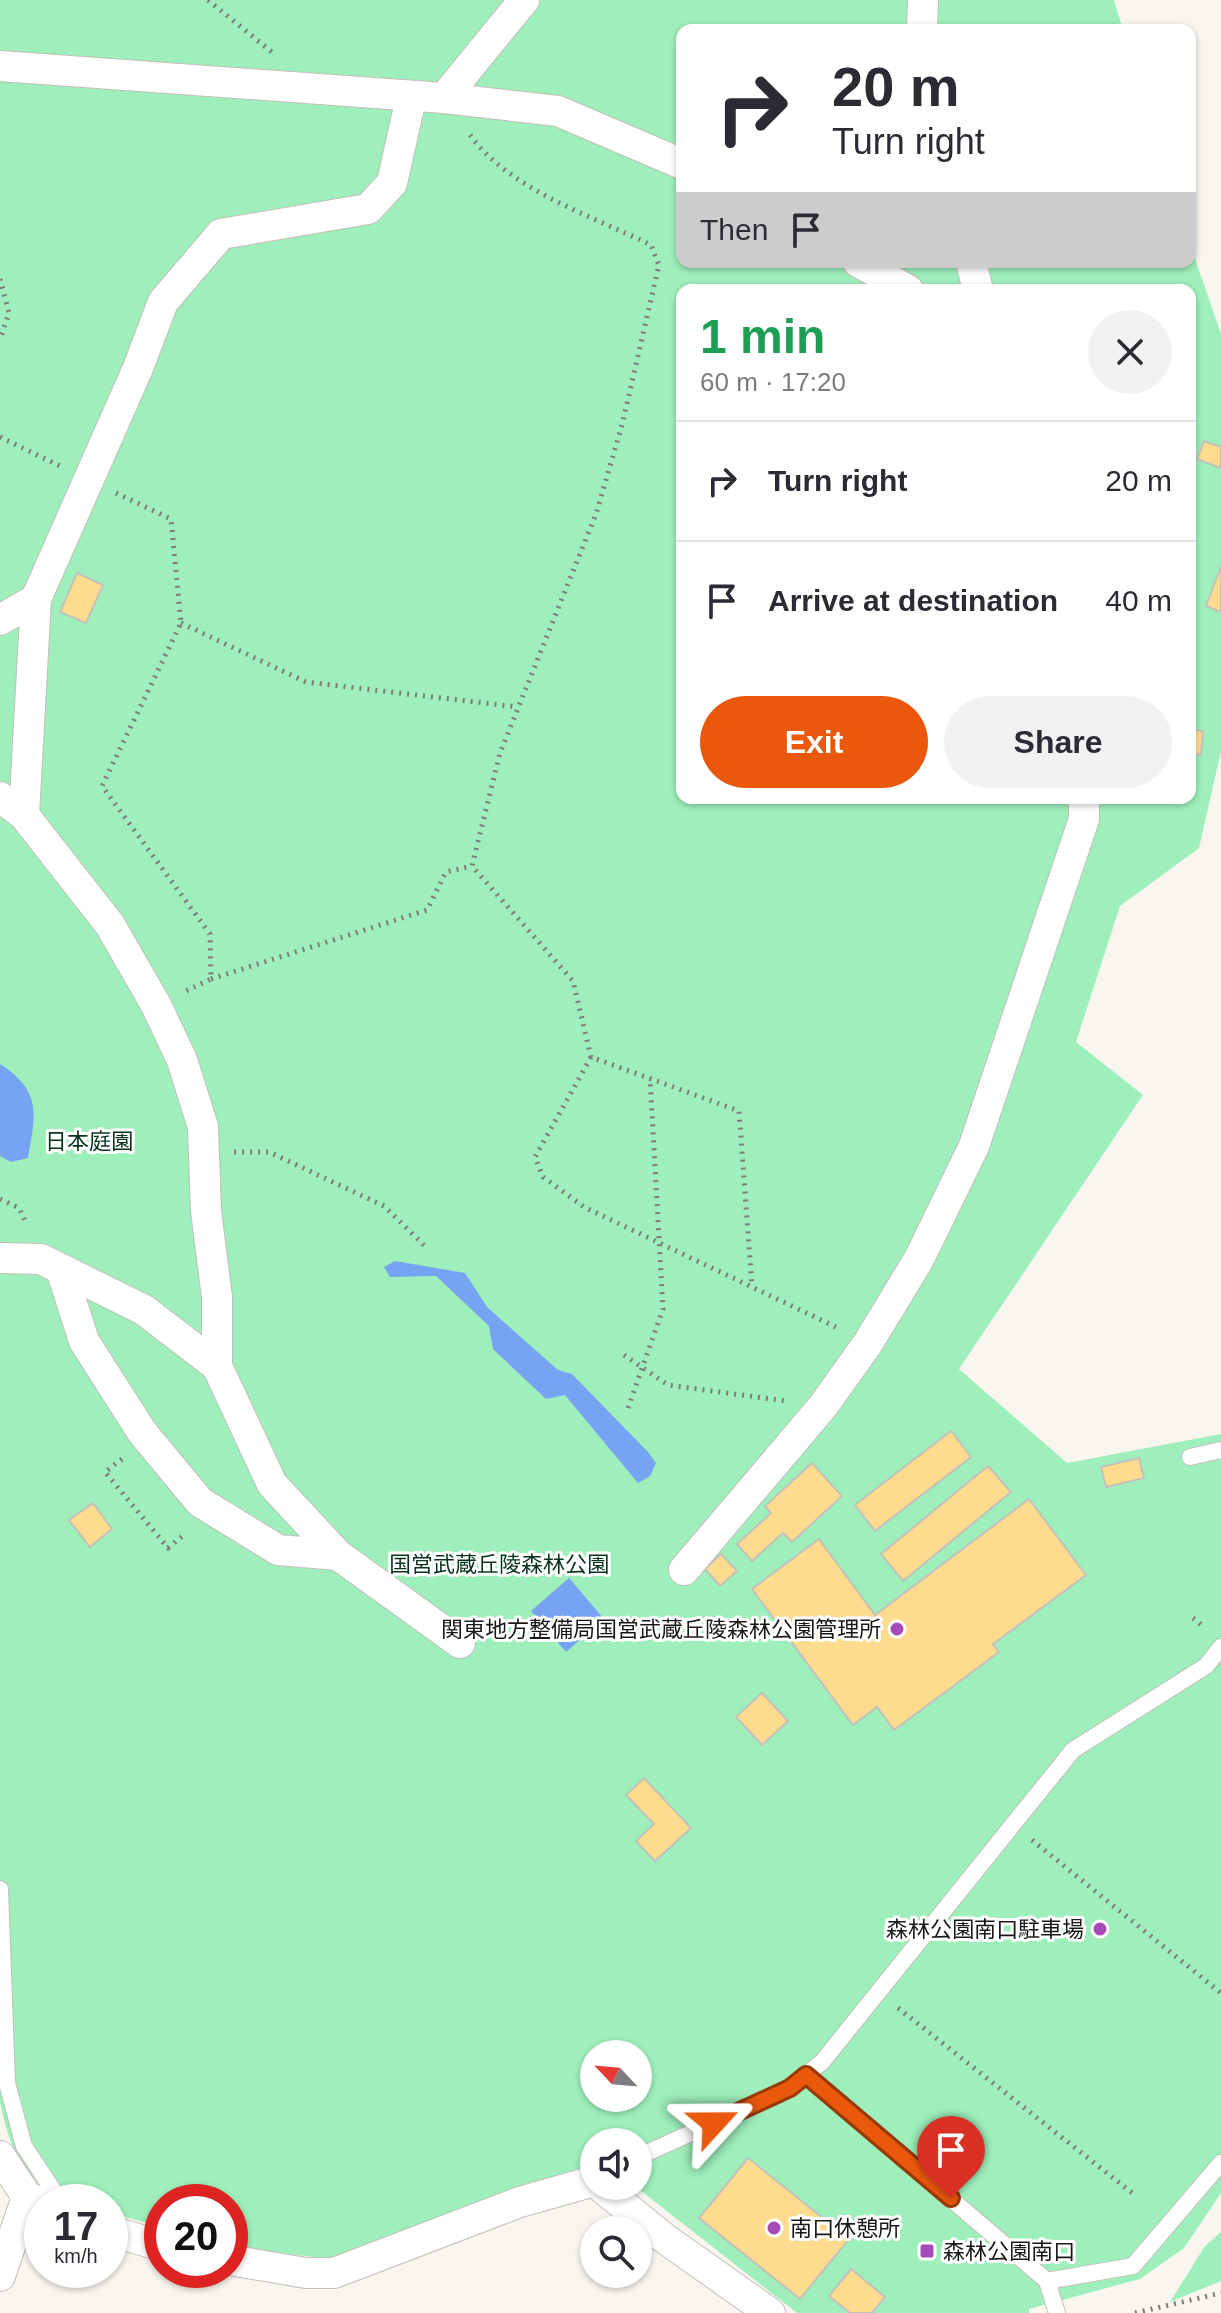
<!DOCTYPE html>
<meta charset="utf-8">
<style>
body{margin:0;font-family:Arial,"Noto Sans JP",sans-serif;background:#f2f2f3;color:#2b2b33;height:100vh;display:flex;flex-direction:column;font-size:30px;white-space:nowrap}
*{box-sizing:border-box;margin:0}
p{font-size:26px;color:#7c7c81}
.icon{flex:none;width:44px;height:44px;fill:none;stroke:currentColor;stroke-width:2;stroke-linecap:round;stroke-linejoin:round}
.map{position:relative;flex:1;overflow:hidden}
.side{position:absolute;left:676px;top:284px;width:520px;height:520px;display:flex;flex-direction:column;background:#fff;border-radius:16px;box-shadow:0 2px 6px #0004}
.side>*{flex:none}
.banner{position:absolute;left:676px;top:24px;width:520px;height:244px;border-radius:16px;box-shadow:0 2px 6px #0004;background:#fff;color:#2b2b33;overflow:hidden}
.needle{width:52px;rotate:296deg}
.tools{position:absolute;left:580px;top:2040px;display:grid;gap:16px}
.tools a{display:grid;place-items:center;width:72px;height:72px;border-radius:50%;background:#fff;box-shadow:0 2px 6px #0004;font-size:40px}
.speed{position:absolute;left:24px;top:2184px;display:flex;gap:16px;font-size:40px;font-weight:700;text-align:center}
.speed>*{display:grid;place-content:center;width:104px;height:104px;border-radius:50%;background:#fff;box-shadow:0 2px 6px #0004;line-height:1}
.speed small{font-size:20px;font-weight:400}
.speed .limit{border:12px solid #d22;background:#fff;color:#111}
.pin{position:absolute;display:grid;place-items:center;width:68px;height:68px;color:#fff;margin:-82px -34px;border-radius:50% 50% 50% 0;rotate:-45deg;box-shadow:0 0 8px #0007}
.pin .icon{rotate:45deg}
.me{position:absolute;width:88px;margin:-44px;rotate:66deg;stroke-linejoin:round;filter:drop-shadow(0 0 6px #0008)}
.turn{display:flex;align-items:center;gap:28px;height:168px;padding:0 24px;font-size:36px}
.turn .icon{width:104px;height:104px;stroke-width:2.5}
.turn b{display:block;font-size:56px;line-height:68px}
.then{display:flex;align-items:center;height:76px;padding:0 24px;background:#0003;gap:16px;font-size:30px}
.round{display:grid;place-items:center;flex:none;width:84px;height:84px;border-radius:42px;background:#f2f2f3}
.overview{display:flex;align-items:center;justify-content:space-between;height:136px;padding:0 24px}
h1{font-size:48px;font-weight:800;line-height:60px;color:#1e9e55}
.cta{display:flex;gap:16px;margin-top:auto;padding:16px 24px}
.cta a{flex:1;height:92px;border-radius:48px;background:#ea580c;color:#fff;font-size:32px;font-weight:800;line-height:92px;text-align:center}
.cta a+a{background:#f2f2f3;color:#2b2b33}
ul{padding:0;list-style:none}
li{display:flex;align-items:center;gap:24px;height:120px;padding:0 24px;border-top:2px solid #e1e1e2}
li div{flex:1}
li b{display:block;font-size:30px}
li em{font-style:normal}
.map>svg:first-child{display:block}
</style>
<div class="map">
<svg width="1221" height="2313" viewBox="0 0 1221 2313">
<rect width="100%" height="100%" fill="#f9f6ef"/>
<g fill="#9eefbb" fill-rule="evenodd">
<path d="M0,0H1114L1123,30H682V262H1190V244L1221,334V751L1199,848L1120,906L1076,1042L1143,1095L959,1369L1067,1463L1221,1434V2193L1184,2248L1140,2279L1029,2309V2313H797L635,2186H638V2142H594V2163L346,2261L233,2247L230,2246V2202H162V2227L110,2213V2202C38,2202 13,2168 0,2102ZM682,290H1190V798H682ZM594,2054H638V2098H594Z"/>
<path d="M1221,2232V2281L1170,2302L1205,2246Z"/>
</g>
<g fill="#77a3f3">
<path d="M0,1064C42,1091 36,1114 28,1158L11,1162L0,1156Z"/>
<path d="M395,1261L465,1273L487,1307L558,1370L572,1374L648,1452L656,1463L650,1476L638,1483L565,1395L546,1399L493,1349L489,1326L436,1276L390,1277L384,1267Z"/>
<path d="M569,1578L604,1619L566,1652L531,1611Z"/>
</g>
<g fill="#fddc90" stroke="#c3c1ba" stroke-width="2">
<path d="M1204,441L1221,447V468L1197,459Z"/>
<path d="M1221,566V612L1206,606Z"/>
<path d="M77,573L103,585L86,623L60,612Z"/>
<path d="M1190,729L1203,731L1201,755L1190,754Z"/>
<path d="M951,1431L971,1457L875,1531L855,1505Z"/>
<path d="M1139,1458L1144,1478L1106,1487L1101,1467Z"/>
<path d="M812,1463L842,1496L792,1542L783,1533L752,1561L737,1544L771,1513L765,1506Z"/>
<path d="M988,1466L1011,1492L903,1581L881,1554Z"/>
<path d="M1029,1499L1086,1575L993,1644L999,1652L894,1730L877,1707L853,1725L752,1589L819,1539L875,1615Z"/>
<path d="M93,1503L112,1529L90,1547L69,1520Z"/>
<path d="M721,1554L737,1571L720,1586L705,1569Z"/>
<path d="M762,1693L788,1721L762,1745L736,1717Z"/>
<path d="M644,1778L691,1828L655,1861L636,1841L654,1824L626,1795Z"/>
<path d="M748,2158L849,2239L800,2299L699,2218Z"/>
<path d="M851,2269L885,2297L872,2313H850L829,2296Z"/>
</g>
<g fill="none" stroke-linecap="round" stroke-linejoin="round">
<g stroke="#c2bfb8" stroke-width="18">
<g id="lane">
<path d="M1190,1457L1221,1450"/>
<path d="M0,1889L7,2083L24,2146L61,2202"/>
<path d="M806,2075L1047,2281L1057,2313"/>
<path d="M638,2157L790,2088L822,2062L1073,1750L1206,1666L1221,1647"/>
<path d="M1047,2281L1133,2266L1221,2163"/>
</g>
</g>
<g stroke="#c2bfb8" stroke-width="32">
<g id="street">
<path d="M922,30L923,0"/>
<path d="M0,66L444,98L558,111L682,164"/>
<path d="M444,98L524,0"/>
<path d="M858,262L908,290"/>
<path d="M971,262L978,290"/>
<path d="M0,620L36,599"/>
<path d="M0,797L24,815L110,925L156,1005L182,1060L203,1127L206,1211L217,1297V1366"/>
<path d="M24,815L36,599L138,368L163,302L221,234L368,209L392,183L411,98"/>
<path d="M0,1258L41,1259L144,1310L217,1366L272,1484L338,1555L460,1643"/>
<path d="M61,1269L84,1341L142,1432L200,1502L278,1550L338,1555"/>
<path d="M684,1570L823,1406L868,1343L919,1259L974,1146L1084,819V798"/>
<path d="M0,2156L27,2197L42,2203"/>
<path d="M600,2186L664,2238L770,2313"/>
<path d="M110,2231L162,2246"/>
<path d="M230,2260L306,2273H334L520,2202L594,2181"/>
<path d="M0,2276L27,2197"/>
</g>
</g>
<g stroke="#7e7c78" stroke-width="5" stroke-dasharray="2 6" stroke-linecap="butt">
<path d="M208,0L273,53"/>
<path d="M470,135C510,190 590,215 651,245L659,265L622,425L596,514L500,753L472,866L573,981L591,1057L739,1111L752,1286"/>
<path d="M0,279L9,313L0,339"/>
<path d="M0,437L60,466"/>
<path d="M116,493L171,519L181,623L102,786L210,934L211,979L186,991"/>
<path d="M181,623L306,682L518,707"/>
<path d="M211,979L427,910L446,872L472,866"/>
<path d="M591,1057L535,1157L543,1177L584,1207L838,1328"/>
<path d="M234,1152H269L384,1206L428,1249"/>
<path d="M0,1199L19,1208L27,1225"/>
<path d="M624,1355L668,1385L786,1401"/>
<path d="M628,1408L663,1309L650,1078"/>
<path d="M122,1459L105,1472L168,1548L186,1533"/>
<path d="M1193,1618L1205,1628"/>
<path d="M1032,1840L1221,1993"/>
<path d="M898,2008L1136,2196"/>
<path d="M1135,2313L1221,2293"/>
</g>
<use href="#lane" stroke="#fff" stroke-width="16"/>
<use href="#street" stroke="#fff" stroke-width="30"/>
</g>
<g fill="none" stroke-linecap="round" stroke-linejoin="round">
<g stroke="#983908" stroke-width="20">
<path id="route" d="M714,2123L790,2088L806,2075L951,2198"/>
</g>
<use href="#route" stroke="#ea580c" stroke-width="14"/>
</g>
<g fill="#a44bb7" stroke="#fff" stroke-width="3">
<circle cx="897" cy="1629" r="8"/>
<circle cx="1100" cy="1929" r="8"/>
<circle cx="774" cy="2228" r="8"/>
<rect x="919" y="2243" width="16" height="16" rx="4"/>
</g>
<g text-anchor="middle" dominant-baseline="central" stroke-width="6" stroke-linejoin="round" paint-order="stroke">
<g font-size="22" fill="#07321c" stroke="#fff">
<text x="89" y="1141">日本庭園</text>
<text x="499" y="1564">国営武蔵丘陵森林公園</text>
</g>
<g font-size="22" fill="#191816" stroke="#fff" text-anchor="end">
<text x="881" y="1629">関東地方整備局国営武蔵丘陵森林公園管理所</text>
<text x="1084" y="1929">森林公園南口駐車場</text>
<text x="790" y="2228" text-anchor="start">南口休憩所</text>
<text x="943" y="2251" text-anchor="start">森林公園南口</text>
</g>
</g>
</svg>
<div class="tools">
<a><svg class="needle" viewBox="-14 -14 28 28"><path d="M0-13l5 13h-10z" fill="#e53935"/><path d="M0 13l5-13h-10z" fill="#7c7c81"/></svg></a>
<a><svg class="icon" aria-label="sound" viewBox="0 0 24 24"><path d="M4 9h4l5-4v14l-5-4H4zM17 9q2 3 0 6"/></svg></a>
<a><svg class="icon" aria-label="search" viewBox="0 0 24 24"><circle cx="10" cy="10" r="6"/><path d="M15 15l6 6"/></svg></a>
</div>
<div class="speed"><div>17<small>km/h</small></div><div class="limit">20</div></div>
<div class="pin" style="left:951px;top:2198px;background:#d93025"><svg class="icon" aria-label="arrive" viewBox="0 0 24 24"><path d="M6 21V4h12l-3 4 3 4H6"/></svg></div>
<svg class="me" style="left:714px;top:2123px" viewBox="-20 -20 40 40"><path d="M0-17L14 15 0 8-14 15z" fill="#ea580c" stroke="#fff" stroke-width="4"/></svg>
<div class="banner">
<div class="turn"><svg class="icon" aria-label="right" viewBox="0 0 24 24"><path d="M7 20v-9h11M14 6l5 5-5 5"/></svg><div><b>20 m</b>Turn right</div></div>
<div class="then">Then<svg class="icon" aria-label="arrive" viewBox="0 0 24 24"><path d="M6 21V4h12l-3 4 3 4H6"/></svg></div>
</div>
<section class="side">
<div class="overview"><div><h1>1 min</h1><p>60 m · 17:20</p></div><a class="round"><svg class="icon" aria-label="close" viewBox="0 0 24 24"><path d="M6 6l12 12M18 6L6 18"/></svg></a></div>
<ul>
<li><svg class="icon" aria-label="right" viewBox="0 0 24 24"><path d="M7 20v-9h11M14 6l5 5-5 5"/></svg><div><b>Turn right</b></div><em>20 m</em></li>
<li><svg class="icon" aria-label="arrive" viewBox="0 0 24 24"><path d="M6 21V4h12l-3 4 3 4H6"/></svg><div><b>Arrive at destination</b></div><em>40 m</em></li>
</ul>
<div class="cta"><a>Exit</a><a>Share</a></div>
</section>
</div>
